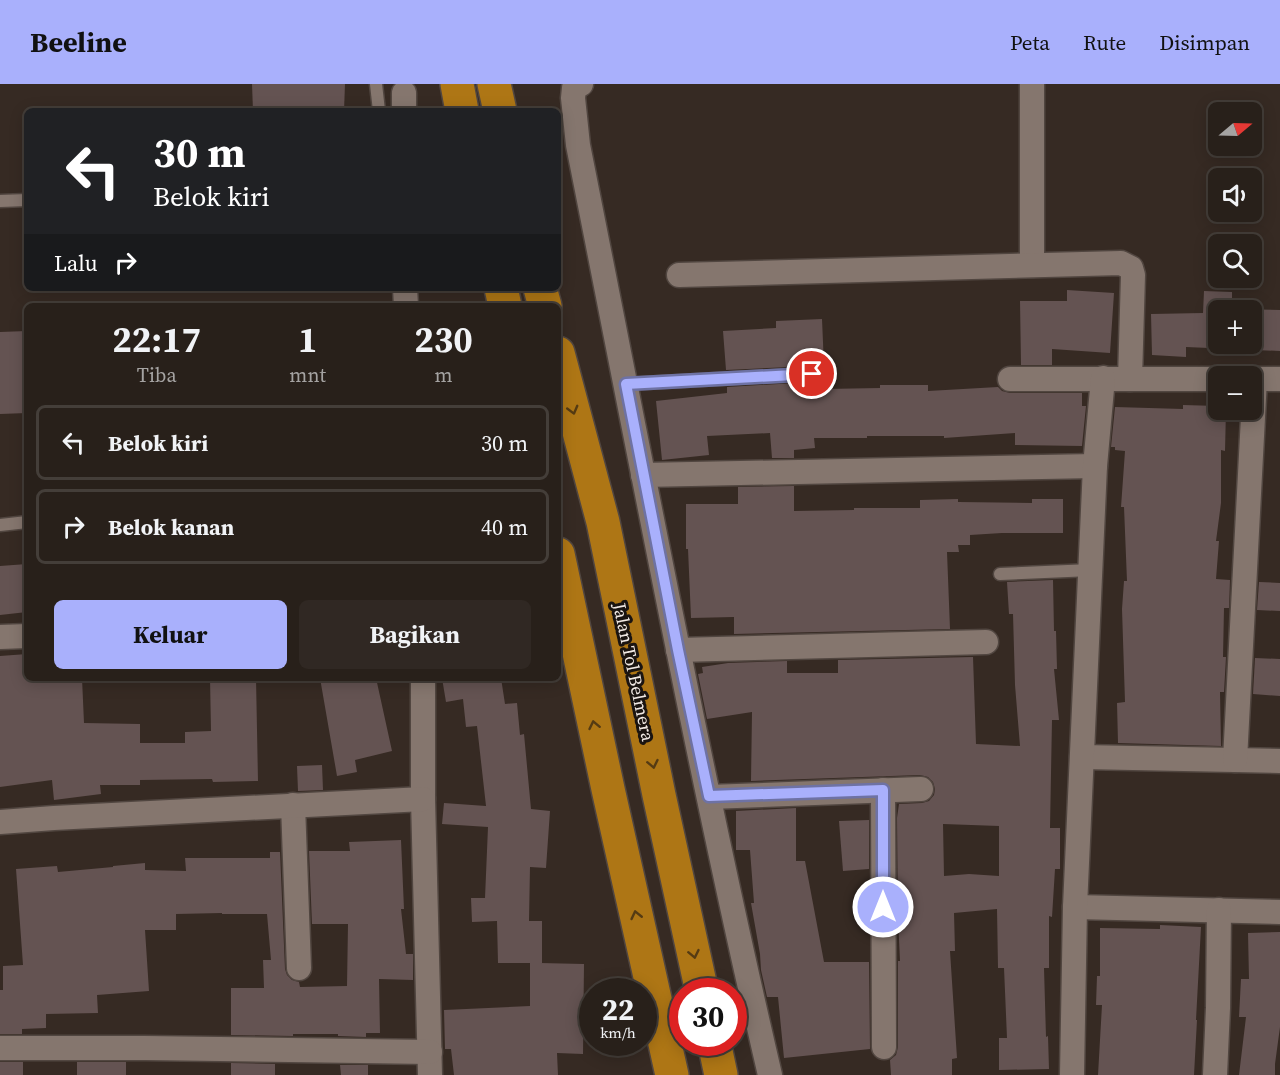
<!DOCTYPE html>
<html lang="id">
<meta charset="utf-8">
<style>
body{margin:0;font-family:"Source Serif 4",serif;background:#302823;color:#f1f3f6;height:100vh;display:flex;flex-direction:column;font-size:22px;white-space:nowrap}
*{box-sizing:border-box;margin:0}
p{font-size:20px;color:#a5a3a2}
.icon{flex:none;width:33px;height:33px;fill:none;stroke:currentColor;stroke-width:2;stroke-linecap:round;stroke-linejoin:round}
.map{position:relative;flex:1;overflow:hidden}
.sheet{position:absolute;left:24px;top:219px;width:537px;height:378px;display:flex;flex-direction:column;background:#28201a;border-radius:9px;box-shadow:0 3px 15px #0003,0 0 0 2px #443e39}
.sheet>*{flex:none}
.guide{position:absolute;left:24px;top:24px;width:537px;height:183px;border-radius:9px;box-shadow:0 3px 15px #0003,0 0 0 2px #443e39;background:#202124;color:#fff;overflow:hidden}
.needle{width:39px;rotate:71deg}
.fabs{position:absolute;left:1208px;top:18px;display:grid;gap:12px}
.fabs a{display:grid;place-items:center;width:54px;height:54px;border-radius:9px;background:#28201a;box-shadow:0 3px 15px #0003,0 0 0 2px #443e39;font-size:30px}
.speed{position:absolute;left:579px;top:894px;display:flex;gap:12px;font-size:30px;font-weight:700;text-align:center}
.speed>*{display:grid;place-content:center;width:78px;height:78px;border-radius:50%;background:#28201a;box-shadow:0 3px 15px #0003,0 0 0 2px #443e39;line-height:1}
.speed small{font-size:15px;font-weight:400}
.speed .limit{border:9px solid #d22;background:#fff;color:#111}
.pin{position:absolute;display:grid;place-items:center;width:51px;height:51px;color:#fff;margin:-26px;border:3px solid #fff;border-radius:50%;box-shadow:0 2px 6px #0007}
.me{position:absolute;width:66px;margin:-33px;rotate:0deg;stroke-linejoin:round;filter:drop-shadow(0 0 4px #0008)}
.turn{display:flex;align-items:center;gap:21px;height:126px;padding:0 30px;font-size:27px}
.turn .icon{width:78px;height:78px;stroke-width:2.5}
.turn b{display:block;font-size:42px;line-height:51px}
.then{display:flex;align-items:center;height:57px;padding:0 30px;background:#0003;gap:12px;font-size:22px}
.eta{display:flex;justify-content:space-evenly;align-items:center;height:102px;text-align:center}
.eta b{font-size:36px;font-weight:700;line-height:42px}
.primary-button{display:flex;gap:12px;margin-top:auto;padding:12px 30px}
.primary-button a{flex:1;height:69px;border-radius:9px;background:#a9b0fc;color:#111;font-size:24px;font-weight:700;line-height:69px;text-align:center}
.primary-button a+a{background:#302823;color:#f1f3f6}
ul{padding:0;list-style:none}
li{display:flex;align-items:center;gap:18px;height:75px;margin:0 12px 9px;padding:0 18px;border:3px solid #443e39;border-radius:9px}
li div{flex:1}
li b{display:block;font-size:22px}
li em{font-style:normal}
header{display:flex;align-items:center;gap:36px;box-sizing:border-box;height:84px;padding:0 30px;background:#a9b0fc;color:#111}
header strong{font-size:28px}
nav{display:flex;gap:33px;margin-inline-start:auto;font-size:21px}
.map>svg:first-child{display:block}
</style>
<header>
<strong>Beeline</strong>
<nav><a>Peta</a><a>Rute</a><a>Disimpan</a></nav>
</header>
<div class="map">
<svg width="1280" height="991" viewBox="0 0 1280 991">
<rect width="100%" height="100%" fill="#362a23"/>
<g fill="#645352" fill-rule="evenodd">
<path d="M252,0H345L344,27H253Z"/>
<path d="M1067,206L1114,209L1110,269L1052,265V281H1021L1020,217H1067Z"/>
<path d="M1204,207L1232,208V225L1280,226V267L1186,263V273L1152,271L1151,230L1203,229ZM1218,226H1251V260H1218Z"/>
<path d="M822,235L825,305L880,304V301H928V307L998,303L1002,307L1010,309H1082V322H1086L1082,362L1015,361V349L944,354V352H867V354H814L815,364L794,366V374H772L770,349L707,352L709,371L662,376L656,317L727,309V303L812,298L817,297L820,293V289L819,285L812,282L726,286L723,247L776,244V237Z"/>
<path d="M27,247V329L0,330V248Z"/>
<path d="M1183,321L1218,322V326H1226L1225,367L1221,366V419L1216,457H1219L1216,495L1230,496L1229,524H1224L1223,573H1226L1224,608H1220L1221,662L1118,659L1117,619L1125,618L1122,525L1124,497H1127L1124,423H1121L1125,367L1115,366V363H1111L1115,323L1183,325Z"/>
<path d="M794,402V427L854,426V424H920V416L958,415V418L1032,419V415H1063V449H1002L970,451V461H958L959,468H947L950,545L734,550V533L691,534L688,465H686V420H738V403Z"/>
<path d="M27,480V528L0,531V482Z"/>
<path d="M1053,496L1054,547H1056L1057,585H1054L1059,636H1052L1050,744H1060V785H1055L1052,833L1049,832V884H1044L1046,953L1048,952L1049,985L999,986V954H1007L1004,884H998L997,825L954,829L955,867H950L957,974L952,975V991H891L890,976L896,971L898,963V877H900L898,833L897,734L899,720L922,719L929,717L934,711L935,705L933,698L928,693L920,691L751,697L752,628L707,635L698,590L703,589L702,583L728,579L787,577V589H838V576L973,573L976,660L1020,662L1015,601L1013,530H1009L1007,498ZM943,740L999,742V792L969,790L944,792Z"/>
<path d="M1259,498L1280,499V527L1257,526Z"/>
<path d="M27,570V594H82L84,639L140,640V659H185V648L211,647L210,594H256L258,697L213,698L212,695L140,696V701H100L101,710L54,716L52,696L0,703V572Z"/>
<path d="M1255,574L1280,575V612L1253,610Z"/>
<path d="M320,594H376L392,667L355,676L357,688L337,692Z"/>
<path d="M442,594H501L505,620L517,619L520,651L524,650L531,725L550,727L546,784L530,783L529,837H542V879H540L584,880L583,970L557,969L558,991H454L451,965H445L444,926L530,922V879H498L497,837L472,838L471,814H485L488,743L442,740L444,719L486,722L477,642L466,643L463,615L446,618Z"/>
<path d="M322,681L323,706L298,707L297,682Z"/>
<path d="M796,724V777H805L824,878H869L870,965L784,974L778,913H767L761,886L760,870L751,819H754L750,766H736V727Z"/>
<path d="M869,736V785L843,787L839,737Z"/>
<path d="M401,756L404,825H401L406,870H413V896L379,895L380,949H366V953L338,952V950H293V952L231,951V904H264L263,876H271L267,830H222V829L176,830V846H145L149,907L97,911L98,929L46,930V944L22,945V950H0V906H3V882L23,881L16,785L57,782L58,788L113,783V782L145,779V786L186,787L185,774H270V768H280L285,885L287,891L292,896L299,898L300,903L347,902L348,840H312L309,767H350L349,758Z"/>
<path d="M1160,841L1201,843L1196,936H1197L1194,991H1098L1102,921H1096L1097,892H1100V844L1160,845Z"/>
<path d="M1280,848V943L1275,980V991H1239L1246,933H1239L1241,895H1249L1248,849Z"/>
<rect x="0" y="978" width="23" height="13"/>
<rect x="77" y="978" width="49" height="13"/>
<path d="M231,979L275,980V991H231Z"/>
<path d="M340,981H368V991H341Z"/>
</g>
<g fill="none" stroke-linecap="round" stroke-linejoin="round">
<g stroke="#514640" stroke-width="15">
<g id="service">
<path d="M376,0L379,27"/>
<path d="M0,117L27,116"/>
<path d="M626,300L812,290"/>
<path d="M0,441L27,438"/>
<path d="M1000,490L1091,486"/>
</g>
</g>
<g stroke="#514640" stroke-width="27">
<g id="minor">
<path d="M581,0L574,4L573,14L578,61C640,371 698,683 770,991"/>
<path d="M404,27V9"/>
<path d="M1032,181V0"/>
<path d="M679,191L1121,179L1131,184L1133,191L1130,295"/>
<path d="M405,204L406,222"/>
<path d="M1010,295H1218"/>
<path d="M1251,295H1280"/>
<path d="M643,391L1095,382"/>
<path d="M0,553L27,552"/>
<path d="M678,566L986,558"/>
<path d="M423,594V715L430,991"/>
<path d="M1082,673L1280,677"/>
<path d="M1235,676L1255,295"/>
<path d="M883,706L884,963"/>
<path d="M709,713L921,705"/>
<path d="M293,721L299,884"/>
<path d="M0,738L54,734L423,715"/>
<path d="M1075,823L1280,828"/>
<path d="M0,964H145L430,968"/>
<path d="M1072,991L1075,823L1095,382L1103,294"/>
<path d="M1215,991L1218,924L1219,826"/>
</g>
</g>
<g stroke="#514640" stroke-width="36">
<g id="motorway">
<path d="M457,0L462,27"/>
<path d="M494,0L500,27"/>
<path d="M501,204L505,222"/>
<path d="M540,204L545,222"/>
<path d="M558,269L603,438L659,711L702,908"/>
<path d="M558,470L608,705L672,991"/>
<path d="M714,958L721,991"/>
</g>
</g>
<use href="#service" stroke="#85766e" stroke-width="12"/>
<use href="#minor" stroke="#85766e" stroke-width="24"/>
<use href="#motorway" stroke="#ae7615" stroke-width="33"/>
</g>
<defs><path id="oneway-chevron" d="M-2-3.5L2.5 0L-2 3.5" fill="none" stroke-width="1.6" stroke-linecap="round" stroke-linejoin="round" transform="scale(1.5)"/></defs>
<g stroke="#553b13">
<use href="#oneway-chevron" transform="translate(573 326) rotate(75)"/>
<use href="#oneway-chevron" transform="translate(594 641) rotate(-102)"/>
<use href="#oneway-chevron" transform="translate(653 680) rotate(78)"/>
<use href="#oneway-chevron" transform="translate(636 831) rotate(-103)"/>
<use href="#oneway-chevron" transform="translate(694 870) rotate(78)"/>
</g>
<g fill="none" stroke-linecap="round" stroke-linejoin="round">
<g stroke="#6e72a4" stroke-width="15">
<path id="route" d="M812,290L626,300L678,566L709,712L883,706V823"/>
</g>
<use href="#route" stroke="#a9b0fc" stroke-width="10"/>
</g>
<g text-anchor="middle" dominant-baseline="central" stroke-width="6" stroke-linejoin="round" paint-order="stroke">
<g font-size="18" fill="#f1e9e4" stroke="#1a1411">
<text transform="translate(634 588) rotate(78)">Jalan Tol Belmera</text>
</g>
</g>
</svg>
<div class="fabs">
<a><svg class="needle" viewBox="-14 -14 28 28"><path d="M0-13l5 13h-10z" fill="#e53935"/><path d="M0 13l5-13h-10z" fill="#a5a3a2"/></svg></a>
<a><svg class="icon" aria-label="sound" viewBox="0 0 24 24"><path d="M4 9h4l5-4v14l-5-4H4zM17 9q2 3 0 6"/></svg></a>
<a><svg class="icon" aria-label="search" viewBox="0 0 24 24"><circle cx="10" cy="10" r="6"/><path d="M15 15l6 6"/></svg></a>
<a>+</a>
<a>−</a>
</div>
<div class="speed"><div>22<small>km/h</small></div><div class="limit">30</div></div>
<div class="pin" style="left:812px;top:290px;background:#d93025"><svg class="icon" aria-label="arrive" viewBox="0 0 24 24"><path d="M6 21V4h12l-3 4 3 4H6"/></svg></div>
<svg class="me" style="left:883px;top:823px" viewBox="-20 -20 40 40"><circle r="17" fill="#a9b0fc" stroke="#fff" stroke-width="3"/><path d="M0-11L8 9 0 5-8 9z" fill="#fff"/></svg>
<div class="guide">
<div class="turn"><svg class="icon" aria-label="left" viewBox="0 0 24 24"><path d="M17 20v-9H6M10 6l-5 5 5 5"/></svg><div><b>30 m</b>Belok kiri</div></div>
<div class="then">Lalu<svg class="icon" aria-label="right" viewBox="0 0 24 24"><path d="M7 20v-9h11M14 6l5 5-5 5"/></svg></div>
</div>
<section class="sheet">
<div class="eta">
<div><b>22:17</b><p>Tiba</p></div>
<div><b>1</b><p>mnt</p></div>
<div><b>230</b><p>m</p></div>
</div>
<ul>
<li><svg class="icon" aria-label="left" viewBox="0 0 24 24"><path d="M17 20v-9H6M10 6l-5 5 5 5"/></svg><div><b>Belok kiri</b></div><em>30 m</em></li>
<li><svg class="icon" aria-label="right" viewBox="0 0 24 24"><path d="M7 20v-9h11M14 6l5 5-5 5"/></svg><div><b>Belok kanan</b></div><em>40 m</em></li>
</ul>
<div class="primary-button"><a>Keluar</a><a>Bagikan</a></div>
</section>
</div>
